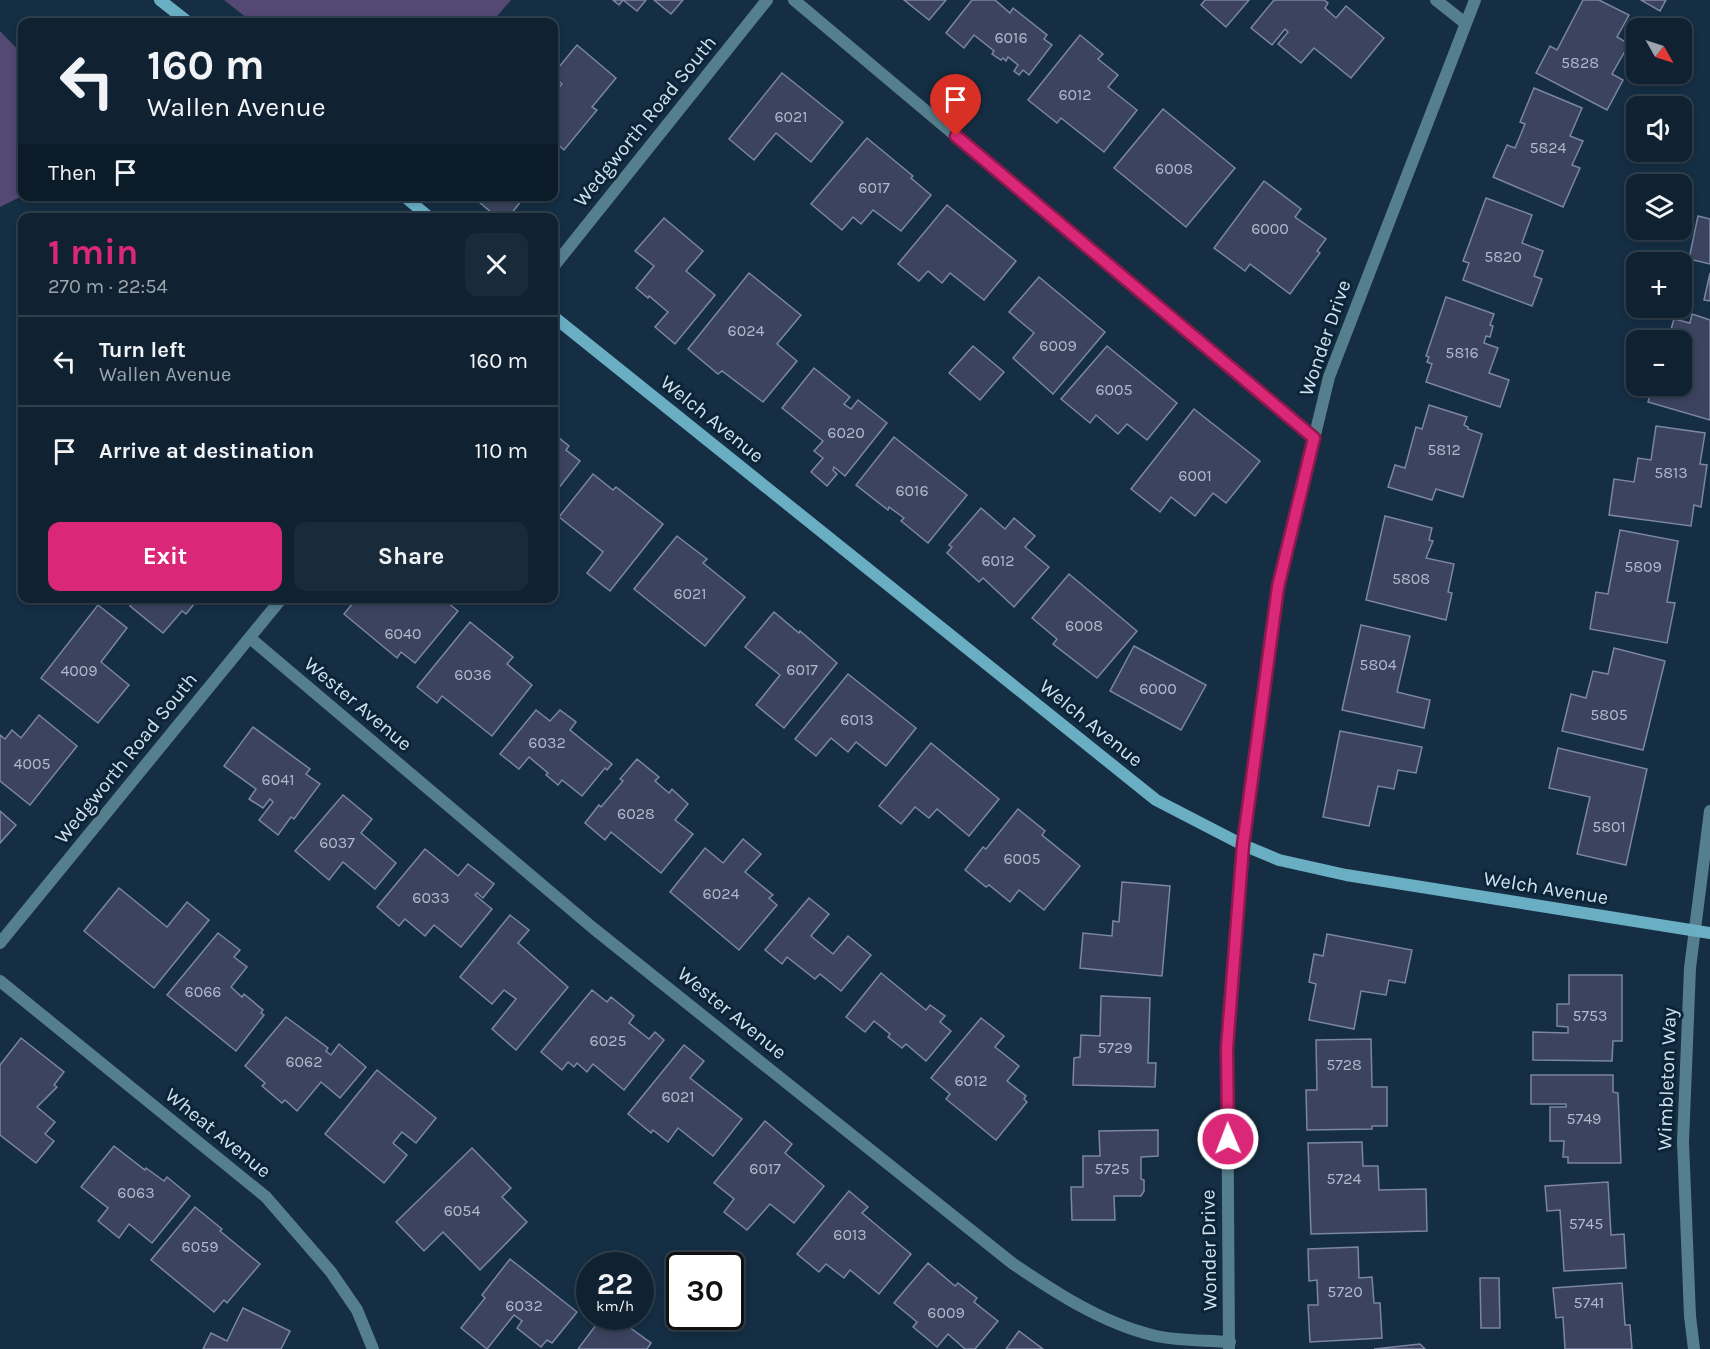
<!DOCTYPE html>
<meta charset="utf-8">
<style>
body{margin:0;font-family:Karla,sans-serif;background:#192a3a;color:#f1f3f6;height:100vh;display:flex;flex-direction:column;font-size:22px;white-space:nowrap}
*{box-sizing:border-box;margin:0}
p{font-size:20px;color:#9ca4ac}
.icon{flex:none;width:33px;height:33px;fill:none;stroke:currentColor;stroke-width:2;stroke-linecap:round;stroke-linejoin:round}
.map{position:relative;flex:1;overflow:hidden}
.side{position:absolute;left:18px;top:213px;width:540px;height:390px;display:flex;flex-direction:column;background:#102232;border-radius:12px;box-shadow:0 3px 9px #0003,0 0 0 2px #303f4d}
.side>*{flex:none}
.guide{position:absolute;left:18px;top:18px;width:540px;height:183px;border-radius:12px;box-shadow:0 3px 9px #0003,0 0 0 2px #303f4d;background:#102232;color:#f1f3f6;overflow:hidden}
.needle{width:39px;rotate:129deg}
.controls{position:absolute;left:1626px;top:18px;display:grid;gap:12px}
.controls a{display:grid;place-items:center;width:66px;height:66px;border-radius:12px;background:#102232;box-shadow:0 3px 9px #0003,0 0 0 2px #303f4d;font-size:30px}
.speed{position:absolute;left:576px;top:1252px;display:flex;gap:12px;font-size:30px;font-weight:700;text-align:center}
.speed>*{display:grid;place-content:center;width:78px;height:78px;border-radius:50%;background:#102232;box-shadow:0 3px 9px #0003,0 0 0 2px #303f4d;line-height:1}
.speed small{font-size:15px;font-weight:400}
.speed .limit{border:3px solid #111;border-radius:9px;background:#fff;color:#111}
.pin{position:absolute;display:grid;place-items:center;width:51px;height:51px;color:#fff;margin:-62px -26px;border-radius:50% 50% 50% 0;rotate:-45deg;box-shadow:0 0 6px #0007}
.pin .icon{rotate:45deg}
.me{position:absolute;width:66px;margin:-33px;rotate:359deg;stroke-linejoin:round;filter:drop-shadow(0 0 4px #0008)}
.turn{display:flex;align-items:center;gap:21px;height:126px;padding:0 30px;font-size:27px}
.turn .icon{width:78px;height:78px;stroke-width:2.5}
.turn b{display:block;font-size:42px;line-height:51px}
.then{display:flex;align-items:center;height:57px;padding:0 30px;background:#0003;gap:12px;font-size:22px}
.round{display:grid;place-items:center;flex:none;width:63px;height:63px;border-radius:12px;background:#192a3a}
.headline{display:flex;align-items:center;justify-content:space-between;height:102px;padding:0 30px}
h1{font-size:36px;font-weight:700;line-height:45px;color:#db2777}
.button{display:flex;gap:12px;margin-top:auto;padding:12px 30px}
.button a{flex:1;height:69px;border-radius:12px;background:#db2777;color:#fff;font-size:24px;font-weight:700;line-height:69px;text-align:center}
.button a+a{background:#192a3a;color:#f1f3f6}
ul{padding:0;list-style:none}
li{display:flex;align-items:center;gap:18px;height:90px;padding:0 30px;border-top:2px solid #303f4d}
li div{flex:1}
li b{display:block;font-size:22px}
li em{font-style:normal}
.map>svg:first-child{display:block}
</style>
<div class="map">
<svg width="1710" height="1349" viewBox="0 0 1710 1349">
<rect width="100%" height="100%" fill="#152e43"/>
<g fill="#544874">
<path d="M224,0H511L492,22H252Z"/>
<path d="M0,31L22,54V196L0,207Z"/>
</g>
<g fill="#3b435f" stroke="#7b85a4" stroke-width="1.5">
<path d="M613,0H646L637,11L623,0L619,5Z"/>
<path d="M654,0H683L671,14Z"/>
<path d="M904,0H946L929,20Z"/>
<path d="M972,0H995L1010,13L1013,8L1047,35L1044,39L1052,45L1029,75L1023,70L1019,75L1014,71L1018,65L1008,57L1006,61L1003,58L1001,60L992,54L994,51L974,35L964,48L946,33Z"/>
<path d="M1205,0H1249L1226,27L1201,5Z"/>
<path d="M1274,0H1324L1328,3L1325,8L1336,18L1346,6L1384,38L1351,78L1314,48L1301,63L1278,44L1288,32L1285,29L1272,45L1251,28Z"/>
<path d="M1583,0H1599L1629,15L1617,37L1629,44L1612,74L1623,80L1607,110L1536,73L1550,46L1557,50Z"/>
<path d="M1641,0H1666L1660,11Z"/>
<path d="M1080,35L1103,54L1098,59L1118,75L1108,87L1137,110L1104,152L1061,118L1057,123L1028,100Z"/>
<path d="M577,45L616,78L592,107L597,110L564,150L554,141V93L562,84L554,77V73Z"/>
<path d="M782,73L843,122L811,162L776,133L754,160L729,139Z"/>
<path d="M1534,88L1582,108L1570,136L1583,141L1572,165L1580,168L1563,207L1493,177L1507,145L1515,148L1525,124L1520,122Z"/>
<path d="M1163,109L1235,168L1186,227L1114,168Z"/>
<path d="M867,138L913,176L911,178L931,195L901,231L873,210L861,224L853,217L842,230L811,204Z"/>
<path d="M1264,181L1301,209L1295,217L1326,239L1317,251L1320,253L1290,294L1250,264L1245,271L1214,248Z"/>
<path d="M472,196H525L508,218H498Z"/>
<path d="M1486,198L1532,215L1522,243L1543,251L1534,276L1542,279L1532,306L1463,280L1469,263L1463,261Z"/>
<path d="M947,205L1016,261L984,300L950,273L942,283L928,271L919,281L898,264Z"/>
<path d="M1698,216L1710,219V264L1689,259Z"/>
<path d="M664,218L703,251L686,271L715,295L675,344L655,327L668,312L649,296L648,298L636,288L654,266L635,251Z"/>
<path d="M749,273L801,315L777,344L797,361L763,402L722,371L718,374L688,349Z"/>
<path d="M1710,273V301L1704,300Z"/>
<path d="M1039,277L1105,332L1053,394L1013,358L1034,333L1009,312Z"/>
<path d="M1446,297L1494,314L1490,325L1493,326L1490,337L1486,336L1484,343L1498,348L1489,373L1509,380L1500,407L1426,382L1432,364L1427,362L1429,357L1426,356Z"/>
<path d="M1692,314L1710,320V420L1648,402L1652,386H1682V355L1687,338L1670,333L1674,319L1690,323Z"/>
<path d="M973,346L1004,372L980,400L949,373Z"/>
<path d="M1107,346L1177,403L1147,440L1127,424L1118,434L1096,415L1090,423L1061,399Z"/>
<path d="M814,368L850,397L844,404L851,409L858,400L887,423L845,476L834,467L833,470L837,474L827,486L811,472L823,458L814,451L823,441L782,408Z"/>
<path d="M1429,405L1467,417L1464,425L1468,427V429L1482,434L1463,497L1436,489L1432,500L1388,487L1395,465L1405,468L1416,427L1422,429Z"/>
<path d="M1194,409L1260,461L1226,503L1213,493L1195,516L1171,497L1160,512L1131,489Z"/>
<path d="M1656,426L1705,433L1700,464L1707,465L1701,507L1694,505L1691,526L1609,515L1614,479L1634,482L1638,458L1651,460Z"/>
<path d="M554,434L569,446L566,450L580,461L554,494Z"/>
<path d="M894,437L967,495L928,543L901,521L904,518L889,507L888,510L856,485Z"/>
<path d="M593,474L613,490L616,487L663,524L610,591L587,573L603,552L559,517Z"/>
<path d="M981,508L1005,529L1014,518L1035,536L1025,547L1049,567L1014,607L983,578L979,582L947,553L952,547L949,545Z"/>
<path d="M1385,516L1432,528L1429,540L1433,541L1426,558L1454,564L1448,592L1452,593L1446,620L1366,600Z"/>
<path d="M1620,530L1678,541L1667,602L1675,603L1667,643L1590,629L1596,592L1608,594Z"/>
<path d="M677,536L707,559L703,563L745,597L705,646L634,589Z"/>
<path d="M1069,574L1137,631L1097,678L1053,644L1057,639L1032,618Z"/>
<path d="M136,598H199L186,614L182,611L163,633L130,606Z"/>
<path d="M357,598H404L408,602L410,598H442L458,611L415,663L401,652L397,658L344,614Z"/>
<path d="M98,605L127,628L101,662L129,685L98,723L41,678Z"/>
<path d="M774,612L799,633L800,631L837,663L784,728L756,705L780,675L745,647Z"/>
<path d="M470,622L513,657L507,664L532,685L492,736L442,696L437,703L417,687Z"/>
<path d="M1361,625L1410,636L1397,692L1430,700L1424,728L1342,710Z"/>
<path d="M1134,646L1206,685L1181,730L1110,691Z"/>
<path d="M1614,648L1665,661L1643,750L1562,731L1571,694L1586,698L1593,671L1608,674Z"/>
<path d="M848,674L916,728L886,766L856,742L848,752L831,738L816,756L795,739Z"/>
<path d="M536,710L550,721L560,710L576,722L570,730L612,764L607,770L605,768L582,796L562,780L558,785L546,775L548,773L529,757L519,769L500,754Z"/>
<path d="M39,715L77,746L30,805L0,781V735L5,739L12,730L21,738Z"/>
<path d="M253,727L310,769L306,774L320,784L294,819L291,817L278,835L259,820L273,802L270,799L263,808L249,799L256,789L224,766Z"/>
<path d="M1340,731L1422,747L1416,773L1398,770L1394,789L1378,786L1369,826L1323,817Z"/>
<path d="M931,743L999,799L969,836L937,809L929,818L915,807L901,824L879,806Z"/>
<path d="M1558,748L1647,769L1626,865L1577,854L1590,797L1549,788Z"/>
<path d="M637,759L659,777L655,781L669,793L672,789L688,804L675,820L693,834L661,873L611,832L605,840L585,823L599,805L601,807L623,781L620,779Z"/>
<path d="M343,795L372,819L361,833L396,863L375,889L343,862L329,880L295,851Z"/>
<path d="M1018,809L1045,831L1042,835L1080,866L1044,910L1019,890L1010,902L989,885L986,887L965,870L983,847L986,849Z"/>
<path d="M0,811L16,825L0,843Z"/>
<path d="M743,839L761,854L745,872L773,895L769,898L777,905L739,950L670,892L705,848L723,863Z"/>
<path d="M425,849L458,876L468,864L494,884L483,898L477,893L475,895L492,909L461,947L434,925L425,936L405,919L399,926L377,907Z"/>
<path d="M1122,882L1170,886L1162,976L1080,968L1083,933L1112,936L1113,921L1119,922Z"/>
<path d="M119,888L167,927L187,902L209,920L154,988L84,931Z"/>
<path d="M809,898L829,914L811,936L833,954L848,936L871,955L841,991L820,974L815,979L787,957L782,964L765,950Z"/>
<path d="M510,915L529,930L518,943L568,987L516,1050L492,1029L516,999L504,990L492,1004L460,977Z"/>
<path d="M218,933L240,950L234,957L247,967L231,987L242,997L244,994L263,1010L261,1013L264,1015L236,1051L167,995Z"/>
<path d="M1327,934L1412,950L1405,983L1389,980L1386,995L1361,991L1354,1029L1309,1020L1316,984L1309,982L1314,954L1323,956Z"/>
<path d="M881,973L926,1010L930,1005L945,1016L940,1022L951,1031L926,1061L906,1044L902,1048L888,1037L890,1034L874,1021L865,1032L846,1017Z"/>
<path d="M1569,975H1622V1041H1613L1612,1061L1533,1060V1032L1568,1033V1027L1557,1026V1004H1569Z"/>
<path d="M592,990L607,1002L611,997L634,1016L629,1023L649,1039L655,1032L664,1040L624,1090L593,1064L587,1072L577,1063L574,1067L568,1062L562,1070L541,1052Z"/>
<path d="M1101,996L1150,998L1148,1063H1156L1155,1087L1073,1085L1074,1058L1080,1057L1081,1035L1100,1036Z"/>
<path d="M286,1017L328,1048L326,1051L331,1055L339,1044L366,1067L340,1098L321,1082L297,1111L285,1100L282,1103L262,1086L265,1083L245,1066Z"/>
<path d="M981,1018L1004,1036L995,1047L1019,1066L1007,1081L1026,1096L1024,1099L1027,1102L996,1140L946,1099L950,1094L931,1078Z"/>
<path d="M21,1038L64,1072L54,1085L57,1087L37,1107L55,1122L45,1134L54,1141L36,1163L0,1135V1065Z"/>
<path d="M1371,1039L1372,1087H1387V1126H1372V1129L1307,1130L1306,1090H1317L1316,1040Z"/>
<path d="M684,1045L704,1061L690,1078L742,1119L713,1156L678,1128L668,1142L653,1130L651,1133L628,1114Z"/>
<path d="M377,1070L436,1118L416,1143L402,1132L393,1143L407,1155L384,1183L325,1134Z"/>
<path d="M1531,1075H1613V1092L1618,1093L1621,1163H1568V1157H1563L1564,1141H1550V1107H1566V1104H1531Z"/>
<path d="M765,1121L792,1144L785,1153L824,1186L794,1223L770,1204L747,1230L724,1212L734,1199L714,1183Z"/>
<path d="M1158,1130V1156L1141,1157V1179L1144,1180V1191L1141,1196H1114L1115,1220H1072L1071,1187H1083V1156H1100L1099,1131Z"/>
<path d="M1362,1142L1363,1166H1378L1379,1190L1426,1189L1427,1231L1311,1234L1308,1143Z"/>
<path d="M114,1146L145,1170L146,1168L164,1181L167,1177L190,1196L152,1243L129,1224L119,1238L98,1221L108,1208L81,1187Z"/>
<path d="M472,1148L511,1188L502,1197L527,1222L480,1270L443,1232L424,1251L396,1222Z"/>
<path d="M1608,1182L1611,1235L1624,1234L1626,1268L1564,1271L1560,1210L1547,1211L1545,1186Z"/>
<path d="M849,1191L868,1207L862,1213L911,1254L879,1294L850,1270L844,1278L826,1264L819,1272L797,1254Z"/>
<path d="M195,1207L222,1229L220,1231L260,1264L227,1303L224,1300L214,1312L151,1260Z"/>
<path d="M1358,1247L1359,1278L1372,1277L1374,1303H1380L1382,1338L1310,1342L1308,1305H1318L1317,1280L1309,1281L1308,1249Z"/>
<path d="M510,1259L577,1312L552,1343L547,1340L541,1347L517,1328L522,1321L514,1315L487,1349L461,1328L485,1298L482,1295Z"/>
<path d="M928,1263L955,1286L958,1283L977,1298L974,1302L998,1321L975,1349H965L948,1334L937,1347L913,1327L917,1322L894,1303Z"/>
<path d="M1480,1278H1499L1500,1328H1481Z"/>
<path d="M1622,1283L1625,1325H1630L1632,1349H1565L1563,1317L1556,1318L1553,1288Z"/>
<path d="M243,1308L290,1331L281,1349H203L211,1333L227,1341Z"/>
<path d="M602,1317H615L651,1343L647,1349H578Z"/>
<path d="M1019,1331L1043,1349H1006Z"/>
<path d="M1420,1344L1425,1349H1374Z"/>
</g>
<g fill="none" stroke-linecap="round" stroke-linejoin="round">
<g stroke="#567f8d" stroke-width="12">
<path d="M794,0L1314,437"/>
<path d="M1436,0L1465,23"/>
<path d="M554,266L767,0"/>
<path d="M250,638L593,928L1012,1263C1056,1293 1104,1324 1156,1336C1179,1341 1206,1340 1230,1342"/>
<path d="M0,943L282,598"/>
<path d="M0,981L266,1197L331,1272L357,1310L373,1349"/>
<path d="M1229,1349L1227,1048L1243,845L1278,587L1329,377L1475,0"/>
<path d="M1694,1349L1690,1316L1683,1142L1690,968L1710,811"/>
</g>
<g stroke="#6aaec4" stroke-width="12">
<path d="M160,0L188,22"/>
<path d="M404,196L430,218"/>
<path d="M554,317L1156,800L1243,845L1279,860L1346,875L1710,933"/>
</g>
</g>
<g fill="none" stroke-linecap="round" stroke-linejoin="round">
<g stroke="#8e194d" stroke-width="15">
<path id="route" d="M956,136L1314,438L1278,587L1243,845L1227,1048L1228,1139"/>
</g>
<use href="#route" stroke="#db2777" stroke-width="10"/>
</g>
<g text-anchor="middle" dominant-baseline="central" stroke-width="6" stroke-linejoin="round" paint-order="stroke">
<g font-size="16" fill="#acbaca">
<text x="1011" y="37">6016</text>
<text x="1580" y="62">5828</text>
<text x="1075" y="94">6012</text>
<text x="791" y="116">6021</text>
<text x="1548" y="147">5824</text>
<text x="1174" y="168">6008</text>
<text x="874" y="187">6017</text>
<text x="1270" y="228">6000</text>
<text x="1503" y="256">5820</text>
<text x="746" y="330">6024</text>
<text x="1058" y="345">6009</text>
<text x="1462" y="352">5816</text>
<text x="1114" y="389">6005</text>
<text x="846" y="432">6020</text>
<text x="1444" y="449">5812</text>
<text x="1671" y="472">5813</text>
<text x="1195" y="475">6001</text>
<text x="912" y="490">6016</text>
<text x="998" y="560">6012</text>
<text x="1643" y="566">5809</text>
<text x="1411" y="578">5808</text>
<text x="690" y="593">6021</text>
<text x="1084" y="625">6008</text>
<text x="403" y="633">6040</text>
<text x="1378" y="664">5804</text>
<text x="802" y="669">6017</text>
<text x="79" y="670">4009</text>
<text x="473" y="674">6036</text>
<text x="1158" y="688">6000</text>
<text x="1609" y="714">5805</text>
<text x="857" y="719">6013</text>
<text x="547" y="742">6032</text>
<text x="32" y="763">4005</text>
<text x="278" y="779">6041</text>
<text x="636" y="813">6028</text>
<text x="1609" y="826">5801</text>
<text x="337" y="842">6037</text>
<text x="1022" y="858">6005</text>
<text x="721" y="893">6024</text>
<text x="431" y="897">6033</text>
<text x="203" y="991">6066</text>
<text x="1590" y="1015">5753</text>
<text x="608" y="1040">6025</text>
<text x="1115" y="1047">5729</text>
<text x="304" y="1061">6062</text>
<text x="1344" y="1064">5728</text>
<text x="971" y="1080">6012</text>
<text x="678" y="1096">6021</text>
<text x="1584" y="1118">5749</text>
<text x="765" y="1168">6017</text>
<text x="1112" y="1168">5725</text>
<text x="1344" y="1178">5724</text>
<text x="136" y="1192">6063</text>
<text x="462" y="1210">6054</text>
<text x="1586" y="1223">5745</text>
<text x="850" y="1234">6013</text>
<text x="200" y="1246">6059</text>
<text x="1345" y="1291">5720</text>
<text x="1589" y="1302">5741</text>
<text x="524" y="1305">6032</text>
<text x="946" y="1312">6009</text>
</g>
<g font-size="20" fill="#d2e1ee" stroke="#0b2438">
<text transform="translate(645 121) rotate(-51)">Wedgworth Road South</text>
<text transform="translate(1325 338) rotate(-71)">Wonder Drive</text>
<text transform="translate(712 419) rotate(39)">Welch Avenue</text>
<text transform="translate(358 704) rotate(40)">Wester Avenue</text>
<text transform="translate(1091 723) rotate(39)">Welch Avenue</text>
<text transform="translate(126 758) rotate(-51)">Wedgworth Road South</text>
<text transform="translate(1546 888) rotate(9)">Welch Avenue</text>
<text transform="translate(732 1013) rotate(39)">Wester Avenue</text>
<text transform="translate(1667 1079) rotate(-88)">Wimbleton Way</text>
<text transform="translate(218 1133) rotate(39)">Wheat Avenue</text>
<text transform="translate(1209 1250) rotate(-91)">Wonder Drive</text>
</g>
</g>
</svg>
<div class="controls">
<a><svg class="needle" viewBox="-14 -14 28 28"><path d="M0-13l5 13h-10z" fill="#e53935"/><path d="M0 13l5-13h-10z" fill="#9ca4ac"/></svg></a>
<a><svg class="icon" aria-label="sound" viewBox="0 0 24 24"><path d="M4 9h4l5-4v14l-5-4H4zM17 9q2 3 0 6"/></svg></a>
<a><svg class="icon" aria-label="layers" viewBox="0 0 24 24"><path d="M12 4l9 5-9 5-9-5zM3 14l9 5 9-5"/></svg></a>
<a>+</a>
<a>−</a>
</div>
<div class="speed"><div>22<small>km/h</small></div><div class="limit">30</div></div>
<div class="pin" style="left:956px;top:136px;background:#d93025"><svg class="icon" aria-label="arrive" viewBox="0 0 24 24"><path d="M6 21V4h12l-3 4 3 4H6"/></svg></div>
<svg class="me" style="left:1228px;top:1139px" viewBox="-20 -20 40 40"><circle r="17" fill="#db2777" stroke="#fff" stroke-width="3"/><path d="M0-11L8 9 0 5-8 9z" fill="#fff"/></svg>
<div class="guide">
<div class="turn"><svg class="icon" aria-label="left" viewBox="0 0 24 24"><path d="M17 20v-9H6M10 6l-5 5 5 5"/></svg><div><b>160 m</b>Wallen Avenue</div></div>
<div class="then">Then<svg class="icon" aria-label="arrive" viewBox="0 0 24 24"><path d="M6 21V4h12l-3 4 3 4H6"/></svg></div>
</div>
<section class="side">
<div class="headline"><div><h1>1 min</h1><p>270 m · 22:54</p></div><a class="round"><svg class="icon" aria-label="close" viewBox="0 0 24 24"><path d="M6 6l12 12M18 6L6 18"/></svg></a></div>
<ul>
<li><svg class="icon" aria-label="left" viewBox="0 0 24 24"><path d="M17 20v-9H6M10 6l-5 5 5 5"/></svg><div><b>Turn left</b><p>Wallen Avenue</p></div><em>160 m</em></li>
<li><svg class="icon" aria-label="arrive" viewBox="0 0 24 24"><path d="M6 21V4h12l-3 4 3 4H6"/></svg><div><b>Arrive at destination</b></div><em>110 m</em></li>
</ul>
<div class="button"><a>Exit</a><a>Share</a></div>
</section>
</div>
